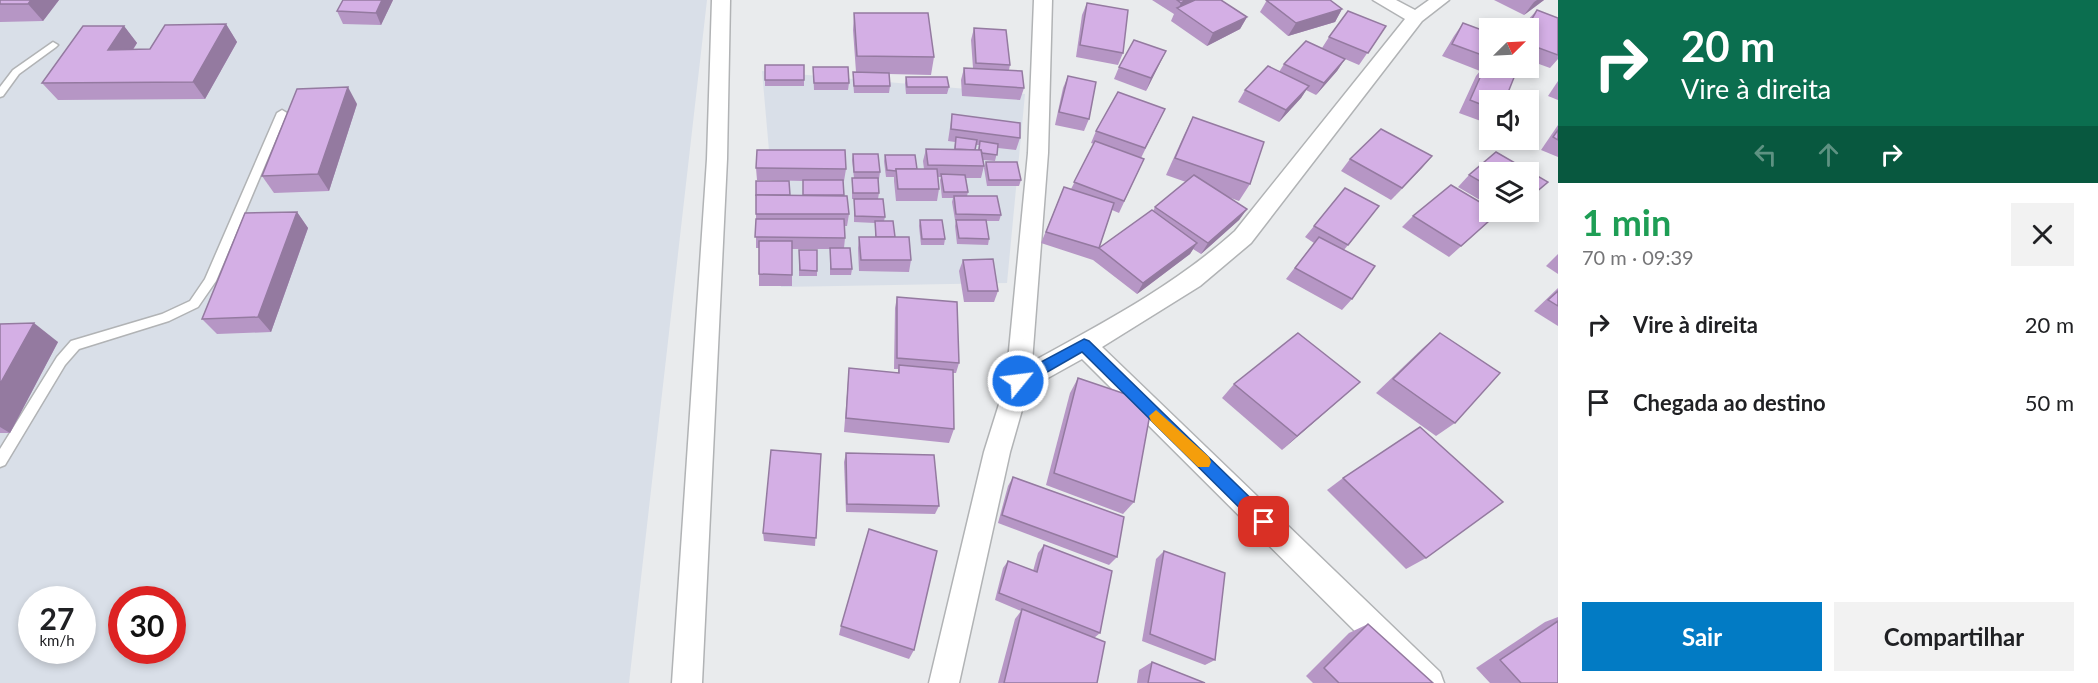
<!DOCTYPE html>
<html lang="pt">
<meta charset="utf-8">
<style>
body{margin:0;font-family:Lato,sans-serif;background:#f2f2f2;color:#202124;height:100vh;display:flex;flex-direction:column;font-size:22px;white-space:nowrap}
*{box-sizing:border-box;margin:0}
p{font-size:20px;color:#757577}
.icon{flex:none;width:33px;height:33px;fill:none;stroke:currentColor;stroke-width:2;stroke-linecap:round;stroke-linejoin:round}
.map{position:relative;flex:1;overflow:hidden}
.sheet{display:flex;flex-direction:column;background:#fff;width:540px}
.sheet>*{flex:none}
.top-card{background:#0b6e4f;color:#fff;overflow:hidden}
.needle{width:39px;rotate:66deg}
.buttons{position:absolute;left:1479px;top:18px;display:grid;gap:12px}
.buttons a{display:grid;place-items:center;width:60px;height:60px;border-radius:0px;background:#fff;box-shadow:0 3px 9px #0003;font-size:30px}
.speed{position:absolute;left:18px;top:586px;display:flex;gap:12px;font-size:30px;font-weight:700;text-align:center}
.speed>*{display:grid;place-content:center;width:78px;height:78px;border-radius:50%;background:#fff;box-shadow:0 3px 9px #0003;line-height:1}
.speed small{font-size:15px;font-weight:400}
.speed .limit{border:9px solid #d22;background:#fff;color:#111}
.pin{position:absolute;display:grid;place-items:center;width:51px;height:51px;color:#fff;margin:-26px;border-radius:12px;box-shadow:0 3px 9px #0006}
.me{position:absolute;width:66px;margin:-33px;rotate:61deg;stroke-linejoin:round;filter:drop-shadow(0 0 4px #0008)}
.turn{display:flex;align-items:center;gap:21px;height:126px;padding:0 24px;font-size:27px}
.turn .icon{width:78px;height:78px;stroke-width:2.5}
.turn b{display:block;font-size:42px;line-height:51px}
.lanes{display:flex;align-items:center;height:57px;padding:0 24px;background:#0003;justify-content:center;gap:30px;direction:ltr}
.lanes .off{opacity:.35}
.round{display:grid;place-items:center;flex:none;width:63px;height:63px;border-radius:0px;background:#f2f2f2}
.summary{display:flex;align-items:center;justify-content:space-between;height:102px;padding:0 24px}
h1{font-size:36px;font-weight:700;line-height:45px;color:#1e9e55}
.action{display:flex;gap:12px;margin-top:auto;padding:12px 24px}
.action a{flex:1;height:69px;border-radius:0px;background:#027bc4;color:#fff;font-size:24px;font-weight:700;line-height:69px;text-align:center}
.action a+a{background:#f2f2f2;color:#202124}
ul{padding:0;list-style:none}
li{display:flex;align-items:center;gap:18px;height:78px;padding:0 24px}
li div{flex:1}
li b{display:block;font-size:22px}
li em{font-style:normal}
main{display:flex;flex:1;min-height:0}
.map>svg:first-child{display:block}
</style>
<main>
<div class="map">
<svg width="1558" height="683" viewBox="0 0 1558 683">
<rect width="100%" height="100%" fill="#e9ebed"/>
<g fill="#d9dfe8" fill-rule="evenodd">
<path d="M0,0H707L629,683H0ZM32,600H82V651H32ZM122,600H172V651H122Z"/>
<path d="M762,71L1025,94L1007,283L781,287Z"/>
</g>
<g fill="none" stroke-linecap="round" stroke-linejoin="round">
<g stroke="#b1b3b5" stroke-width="3">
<g id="service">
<path d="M53,42L58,45L56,47L19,74L3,96L0,97V87L13,70Z"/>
<path d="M282,110L287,113L216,281L198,307L169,321L79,349L65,365L5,465L0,467V449L57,357L71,341L162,314L190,301L205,279L277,113Z"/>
</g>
</g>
<g stroke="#b1b3b5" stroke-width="3">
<g id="minor">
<path d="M712,0H730L727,159L702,683H672L707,159Z"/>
<path d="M1034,0H1052L1048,153L1032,362C1103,323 1174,286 1235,231L1405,19L1373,0H1396L1415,10L1429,0H1449L1422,21L1251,243L1200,286L1102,347L1440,672L1444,683H1407L1082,359L1028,389L1010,452L959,683H929L984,452L1006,382L1028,153Z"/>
</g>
</g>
<use href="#service" fill="#fff" fill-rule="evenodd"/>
<use href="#minor" fill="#fff" fill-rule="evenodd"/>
</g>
<g fill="#b696c5" fill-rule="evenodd">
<path d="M0,0H59L43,21L0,22Z"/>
<path d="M393,0L381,25L343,24L337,11Z"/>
<path d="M1152,0H1221L1247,17L1240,29L1207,46L1171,21L1174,14Z"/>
<path d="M1267,0L1342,9L1335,22L1288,36L1260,12Z"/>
<path d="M1494,0H1544L1524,15Z"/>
<path d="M1087,3L1123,53L1118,65L1076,57L1082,15Z"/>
<path d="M1537,10L1558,18V59L1550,68L1528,60V28H1523L1526,22Z"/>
<path d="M854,13L934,57L931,75L889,74L890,86L889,93H854L853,79V72H856L853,30Z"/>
<path d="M1463,23L1490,33V68H1499L1490,100L1489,124L1459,113L1476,76L1480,71L1442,56L1454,36Z"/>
<path d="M226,24L237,42L205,99L58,100L42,83L124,26L137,43L133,50L150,49Z"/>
<path d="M1386,26L1359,65L1345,59L1337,71L1316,95L1306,90L1301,98L1279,122L1238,102L1245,90L1279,72L1284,64L1322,48L1329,37Z"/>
<path d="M974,28L1010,65L1009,70L1024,88L1020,100L962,96L961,80L964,68H973L971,40Z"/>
<path d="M1160,63L1146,91L1114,79L1119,67Z"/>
<rect x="765" y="65" width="39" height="21"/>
<path d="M813,67L849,83L848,90H814Z"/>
<path d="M1068,76L1089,119L1084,131L1055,125L1063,88Z"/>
<path d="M906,77L949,87L947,94H906L905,83Z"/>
<path d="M1558,81V100L1548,96Z"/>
<path d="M357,104L329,191L274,193L262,176Z"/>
<path d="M1165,109L1141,158L1144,159L1119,213L1112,210L1099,248L1153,211L1155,207L1186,182L1166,175L1184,135L1193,117L1250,184L1239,201L1228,197L1247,209L1239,220L1201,254L1193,249L1190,254L1137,294L1093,260L1041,243L1064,187L1071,189L1094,144L1091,143L1096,131Z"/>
<path d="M952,114L1020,138L1016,150L998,148L995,161L983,160L984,166L981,178H966L968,192L967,196L1001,215L999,221H986L989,239L988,245L957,244L955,226L956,220H955L952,202L953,198H942L940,180L941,177H938L939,189L937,201H896L894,181V177H886L884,161L885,155L917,169H924L923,161L926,149L954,150L955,142L948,141ZM976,145H979L978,150H975Z"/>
<path d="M1558,125V157L1541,150Z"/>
<path d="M853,154L880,172L879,179H878L879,193L878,199L885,217L884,221L911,260L909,272L859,271L858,248L859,237H875V223L854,222V199H852V178H854L852,160Z"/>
<path d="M1432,156L1391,200L1341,171L1350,159Z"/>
<path d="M986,162L1021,180L1019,186H987L984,168Z"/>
<path d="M756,168L846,169L844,181H843L844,195L849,214L847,226H845V238L844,248L852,269L851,275H830V249H792V286H759V248H756V196L803,195V181L757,180Z"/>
<path d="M1490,172V206L1458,187L1469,175Z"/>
<path d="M1379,206L1344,250L1352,299L1342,310L1286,279L1314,243L1305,237L1314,226Z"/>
<path d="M297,212L308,228L271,332L217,334L202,319Z"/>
<path d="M1498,212H1516L1509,218Z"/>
<path d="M1413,216L1486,224L1449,257L1402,227Z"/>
<path d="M920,220L945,239L944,245H921L919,226Z"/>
<path d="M799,250L817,271V276H799Z"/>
<path d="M1558,254V274L1546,266Z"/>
<path d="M963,260L998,291L994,302H964L959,271Z"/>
<path d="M1558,288V326L1534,311Z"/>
<path d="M897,297L959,363L956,373H953L954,429L949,443L844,432L849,368L898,373V369H894L895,308Z"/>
<path d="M0,324L58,342L10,433H0Z"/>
<path d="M1440,333L1455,423L1436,436L1376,393L1423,348Z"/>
<path d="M1078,378L1134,502L1123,514L1046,485L1070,393Z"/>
<path d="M1234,384L1344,396L1282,450L1222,398Z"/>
<path d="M846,453L939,506L935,514L846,512L844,462Z"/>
<path d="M821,454L815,546L764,541L763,533Z"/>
<path d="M1013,477L1117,557L1109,565L998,523L1008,486Z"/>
<path d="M1343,478L1426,558L1406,569L1327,490Z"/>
<path d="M1044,545L1100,633L1094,638L1097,683H998L1015,619L1021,611L995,600L1003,568L1008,561L1033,571L1038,553Z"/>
<path d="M1164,551L1215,660L1205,665L1142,641L1156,559Z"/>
<path d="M1558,617V683H1490L1476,668L1545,622Z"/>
<path d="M1368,624L1433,683H1313L1306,676L1349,633Z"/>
<path d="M841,626L914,650L909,659L839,635Z"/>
<path d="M1152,662L1205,683H1137L1139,670Z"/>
</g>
<g fill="#947aa0">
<path d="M31,0H59L43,21L28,4Z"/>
<path d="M382,0H393L381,25L376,13Z"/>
<path d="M1186,0H1205L1178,9L1181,3Z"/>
<path d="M1537,0H1544L1524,15L1534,2Z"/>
<path d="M1342,9L1335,22L1288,36L1296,23Z"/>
<path d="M1247,17L1240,29L1207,46L1213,33Z"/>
<path d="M226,24L237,42L205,99L193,82Z"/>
<path d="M124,26L137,43L121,67L108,50Z"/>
<path d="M1166,51L1146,91L1151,78Z"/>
<path d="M1345,59L1337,71L1316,95L1324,83Z"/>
<path d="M1309,86L1301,98L1279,122L1286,110Z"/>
<path d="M348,87L357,104L329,191L318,174Z"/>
<path d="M1432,156L1422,168L1391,200L1402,188Z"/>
<path d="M1247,209L1239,220L1201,254L1208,243Z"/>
<path d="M297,212L308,228L271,332L258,317Z"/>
<path d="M1197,243L1190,254L1137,294L1143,283Z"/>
<path d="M34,323L58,342L10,433L0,427V384Z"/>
<path d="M1360,382L1344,396L1282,450L1297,436Z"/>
</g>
<g fill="#d4afe5" stroke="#947aa0" stroke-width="1.5">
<path d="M0,0H31L28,4H0Z"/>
<path d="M343,0H382L376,13L337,11Z"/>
<path d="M1177,0H1186L1181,3Z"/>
<path d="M1195,0H1221L1247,17L1213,33L1177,8Z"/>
<path d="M1266,0H1330L1342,9L1296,23Z"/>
<path d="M1087,3L1128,10L1123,53L1080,45Z"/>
<path d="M1537,10L1558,18V55L1528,44V28H1527Z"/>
<path d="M1348,11L1386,26L1368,53L1329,37Z"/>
<path d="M854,13H928L934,57L857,56Z"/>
<path d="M1463,23L1490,33V58L1452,44Z"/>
<path d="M226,24L193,82L42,83L83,26H124L108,50L150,49L165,25Z"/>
<path d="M974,28L1006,30L1010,65L976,63Z"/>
<path d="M1134,40L1166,51L1151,78L1119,67Z"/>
<path d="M1306,41L1345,59L1324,83L1284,64Z"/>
<path d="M1486,64L1490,65V68H1496L1515,75L1505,100H1490V108L1470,100Z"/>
<rect x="765" y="65" width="39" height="15"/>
<path d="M1268,66L1309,86L1286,110L1245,90Z"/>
<path d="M813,67H848L849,83H814Z"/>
<path d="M964,68L1022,71L1024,88L965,84Z"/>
<path d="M853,72L889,73L890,86H854Z"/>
<path d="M1068,76L1096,82L1089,119L1059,112Z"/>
<path d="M906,77H947L949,87H907Z"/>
<path d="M348,87L318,174L262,176L297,89Z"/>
<path d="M1118,92L1165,109L1145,148L1096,131Z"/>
<path d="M952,114L1020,123V138L951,129Z"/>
<path d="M1193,117L1264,142L1250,184L1175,158Z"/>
<path d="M1381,129L1432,156L1402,188L1350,159Z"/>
<path d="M1558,130V140L1553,137Z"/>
<path d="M956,137L977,140L975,150L955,149Z"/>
<path d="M980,141L998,144L997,155L982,153L981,150H979Z"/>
<path d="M1095,141L1144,159L1124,201L1074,182Z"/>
<path d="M926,149L981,150L984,166L928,165Z"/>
<path d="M757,150H845L846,169L756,168Z"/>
<path d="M1496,152L1548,182L1528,199V172H1490V187L1469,175Z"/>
<path d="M853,154H878L880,172H854Z"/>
<path d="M885,155H915L917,169H896V171L887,170Z"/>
<path d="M986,162H1017L1021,180H989Z"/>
<path d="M896,169H937L939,189H898Z"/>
<path d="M941,174L965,175L968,192H944Z"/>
<path d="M1194,175L1247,209L1208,243L1155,207Z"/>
<path d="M852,178H878L879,193H853Z"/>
<path d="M803,180H843L844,195H803Z"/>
<path d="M756,181H789L790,195H756V196Z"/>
<path d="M1451,185L1490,208V212H1496L1498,213L1461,246L1413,216Z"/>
<path d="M1064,187L1114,203L1099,248L1046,232Z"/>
<path d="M1345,188L1379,206L1348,245L1314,226Z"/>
<path d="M756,195L847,196L849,214H756Z"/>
<path d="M954,196H997L1001,215L956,214Z"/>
<path d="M854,199H883L885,217L855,216Z"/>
<path d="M1152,210L1197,243L1143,283L1099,248Z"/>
<path d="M297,212L258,317L202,319L245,213Z"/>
<path d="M756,219H844L845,238L755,237Z"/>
<path d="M920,220H942L945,239H922Z"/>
<path d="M956,220H986L989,239L959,238Z"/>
<path d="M875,221H893L895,237H876Z"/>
<path d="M859,237H909L911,260H861Z"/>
<path d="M1319,237L1375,266L1352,299L1295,268Z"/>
<path d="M759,241H792V275L759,274Z"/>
<path d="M830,248H850L852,269H831Z"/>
<path d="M799,250H817V271L800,270Z"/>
<path d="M993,259L998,291H968L963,260Z"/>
<path d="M1558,291V306L1548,300Z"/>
<path d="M897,297L957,302L959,363L897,358Z"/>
<path d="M34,323L0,384V324Z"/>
<path d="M1298,333L1360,382L1297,436L1234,384Z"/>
<path d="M1440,333L1500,373L1455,423L1393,379Z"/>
<path d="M899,365L953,370L954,429L846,418L849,368L899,373Z"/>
<path d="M1078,378L1152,403L1134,502L1054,473Z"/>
<path d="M1420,427L1503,502L1426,558L1343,478Z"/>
<path d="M771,450L821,454L816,538L763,533Z"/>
<path d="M846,453L934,455L939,506L847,504Z"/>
<path d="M1013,477L1124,517L1117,557L1002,515Z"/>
<path d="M869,529L937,551L914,650L841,626Z"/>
<path d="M1044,545L1112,571L1100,633L999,593L1008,561L1037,572Z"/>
<path d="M1164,551L1225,573L1215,660L1150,634Z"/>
<path d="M1022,609L1105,642L1097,683H1004Z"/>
<path d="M1558,621V683H1521L1500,660Z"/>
<path d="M1368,624L1433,683H1339L1324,668Z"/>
<path d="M1152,662L1205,683H1148Z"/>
</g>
<path fill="#1a73e8" stroke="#114b97" stroke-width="1.5" d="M1084,339L1089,341L1270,517L1272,522L1270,527L1264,529L1259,527L1082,352L1023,386H1013V377Z"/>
<path fill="#f59e0b" d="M1156,410L1209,457L1211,462L1209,467H1198L1151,421L1149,416Z"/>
</svg>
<div class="buttons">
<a><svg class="needle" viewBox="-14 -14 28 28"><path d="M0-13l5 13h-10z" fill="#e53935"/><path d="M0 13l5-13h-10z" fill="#757577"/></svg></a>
<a><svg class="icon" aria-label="sound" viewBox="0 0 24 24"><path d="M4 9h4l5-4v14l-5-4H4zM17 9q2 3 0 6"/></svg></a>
<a><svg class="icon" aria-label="layers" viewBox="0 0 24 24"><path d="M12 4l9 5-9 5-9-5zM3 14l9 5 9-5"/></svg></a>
</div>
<div class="speed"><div>27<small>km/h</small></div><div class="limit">30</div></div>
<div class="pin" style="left:1264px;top:522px;background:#d93025"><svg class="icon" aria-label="arrive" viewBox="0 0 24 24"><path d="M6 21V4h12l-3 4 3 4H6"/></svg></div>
<svg class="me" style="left:1018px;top:381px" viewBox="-20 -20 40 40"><circle r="17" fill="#1a73e8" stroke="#fff" stroke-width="3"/><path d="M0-11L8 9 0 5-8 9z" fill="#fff"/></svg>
</div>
<section class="sheet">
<div class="top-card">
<div class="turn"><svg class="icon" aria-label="right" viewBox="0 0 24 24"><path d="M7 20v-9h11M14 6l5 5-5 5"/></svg><div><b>20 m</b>Vire à direita</div></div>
<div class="lanes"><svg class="icon off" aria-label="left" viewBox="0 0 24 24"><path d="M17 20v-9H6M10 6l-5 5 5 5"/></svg><svg class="icon off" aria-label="ahead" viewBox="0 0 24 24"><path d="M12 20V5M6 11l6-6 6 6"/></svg><svg class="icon" aria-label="right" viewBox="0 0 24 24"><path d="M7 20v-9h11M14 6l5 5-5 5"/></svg></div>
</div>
<div class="summary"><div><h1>1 min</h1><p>70 m · 09:39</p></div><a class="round"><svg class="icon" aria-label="close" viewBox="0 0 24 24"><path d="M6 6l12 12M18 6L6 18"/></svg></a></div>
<ul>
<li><svg class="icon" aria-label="right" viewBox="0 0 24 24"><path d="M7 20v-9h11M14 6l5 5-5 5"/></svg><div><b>Vire à direita</b></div><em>20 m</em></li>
<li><svg class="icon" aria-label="arrive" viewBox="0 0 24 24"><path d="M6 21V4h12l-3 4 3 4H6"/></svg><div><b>Chegada ao destino</b></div><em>50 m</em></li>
</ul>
<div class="action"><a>Sair</a><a>Compartilhar</a></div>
</section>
</main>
